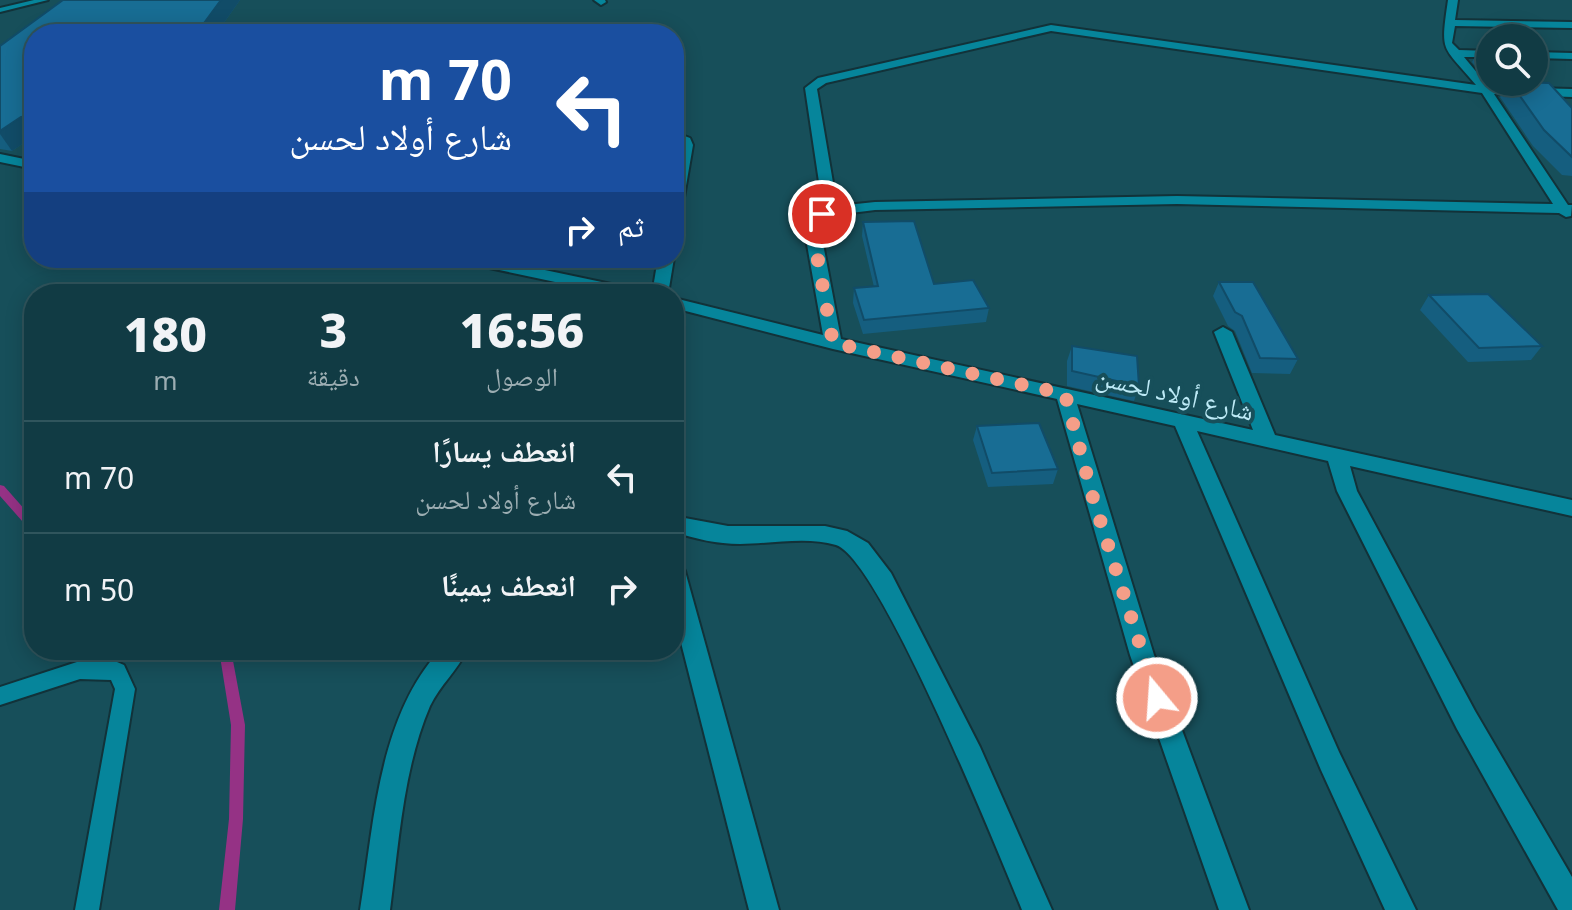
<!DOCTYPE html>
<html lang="ar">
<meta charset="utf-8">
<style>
body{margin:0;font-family:"Noto Sans","Noto Naskh Arabic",sans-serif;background:#1e464f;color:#f1f3f6;direction:rtl;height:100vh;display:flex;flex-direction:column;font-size:30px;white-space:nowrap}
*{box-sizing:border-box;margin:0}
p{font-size:26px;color:#9cadb2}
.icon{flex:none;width:44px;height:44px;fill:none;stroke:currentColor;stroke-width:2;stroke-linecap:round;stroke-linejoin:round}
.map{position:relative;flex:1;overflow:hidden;direction:ltr}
.drawer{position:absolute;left:24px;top:284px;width:660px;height:376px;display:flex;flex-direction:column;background:#113b44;border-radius:32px;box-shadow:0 4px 20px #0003,0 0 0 2px #30555d;direction:rtl}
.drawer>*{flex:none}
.top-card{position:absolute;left:24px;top:24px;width:660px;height:244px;border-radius:32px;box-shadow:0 4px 20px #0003,0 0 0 2px #30555d;direction:rtl;background:#1a4fa0;color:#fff;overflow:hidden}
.tools{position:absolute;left:1476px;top:24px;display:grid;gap:16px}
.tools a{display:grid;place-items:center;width:72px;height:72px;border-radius:50%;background:#113b44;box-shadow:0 4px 20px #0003,0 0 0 2px #30555d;font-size:40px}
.pin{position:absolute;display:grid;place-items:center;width:68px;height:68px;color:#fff;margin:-34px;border:4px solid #fff;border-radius:50%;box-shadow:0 2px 8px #0007}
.me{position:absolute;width:88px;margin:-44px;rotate:342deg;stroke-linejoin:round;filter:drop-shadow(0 0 6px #0008)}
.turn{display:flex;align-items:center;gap:28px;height:168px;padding:0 40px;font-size:36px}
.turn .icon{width:104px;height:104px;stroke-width:2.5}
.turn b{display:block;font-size:56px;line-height:68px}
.then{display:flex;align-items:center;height:76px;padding:0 40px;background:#0003;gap:16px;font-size:30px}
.eta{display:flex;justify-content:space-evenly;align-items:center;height:136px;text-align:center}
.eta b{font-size:48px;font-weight:800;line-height:56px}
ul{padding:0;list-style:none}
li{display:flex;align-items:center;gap:24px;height:112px;padding:0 40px;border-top:2px solid #30555d}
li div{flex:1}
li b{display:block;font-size:30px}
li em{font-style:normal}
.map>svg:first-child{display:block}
</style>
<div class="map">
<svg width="1572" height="910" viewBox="0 0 1572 910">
<rect width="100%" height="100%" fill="#174f5a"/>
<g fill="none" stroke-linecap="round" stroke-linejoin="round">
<g fill="#953285" fill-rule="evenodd">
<path d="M0,485L4,486L34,520V531L30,530L0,496Z"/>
<path d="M219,650H231L245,725L243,819L235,910H219L229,819L231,725Z"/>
</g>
<g stroke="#123239" stroke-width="4">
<g id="lane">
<path d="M34,0H48L0,12V8Z"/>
<path d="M80,661L117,662L124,665L135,689L99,910H75L115,689L111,680L80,679L0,705V687Z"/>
</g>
</g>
<g stroke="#123239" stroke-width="4">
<g id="street">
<path d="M594,0H605L606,2L601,5Z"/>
<path d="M1448,0H1458L1455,20L1572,22V28L1455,26L1452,43L1459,50L1490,51V57H1464L1489,87L1572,89V97L1494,94L1568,205H1572L1571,216L1566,217L1559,213L1177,204L875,210L835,215L821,223V233L841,339L1253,430L1214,332L1223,327L1232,332L1275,435L1572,500V516L1350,466L1357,491L1475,711L1572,877V910H1558L1457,729L1337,491L1328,461L1197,431L1339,752L1416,910H1385L1321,770L1175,426L1077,404L1154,655L1249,910H1219L1130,655L1057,399L833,349L674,308V298L823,335L805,233L809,218L823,209L805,88L818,78L1051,25L1476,85C1442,44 1440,55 1448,0ZM1051,31L1482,93L1553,204L1177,196L875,202L837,206L817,89L826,83Z"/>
<path d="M1534,52L1572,53V59L1534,58Z"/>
<path d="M674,132L690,138L693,145L681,215L674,219V175L679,145L674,141Z"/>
<path d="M0,154L34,161V169L0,162Z"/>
<path d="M458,258H488L635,289L643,294H612L466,263Z"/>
<path d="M658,258H674L668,294H652Z"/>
<path d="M674,516L728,526H825L847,531L868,543L891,573L980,747L1052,910H1022C999,854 880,559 836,545C806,536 770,544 740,544C717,544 696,539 674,532Z"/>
<path d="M674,562L682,565L685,571L779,910H749L674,615Z"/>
<path d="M440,650H467C458,670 440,685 430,706C403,769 399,842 390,910H360C374,824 378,718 440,650Z"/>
</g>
</g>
<use href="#lane" fill="#06859b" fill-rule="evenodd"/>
<use href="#street" fill="#06859b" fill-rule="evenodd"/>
</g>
<g fill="#155e7f">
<path d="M63,0H240L216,34H34V136L12,151L0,149V46Z"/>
<path d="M1479,50H1490V82H1534L1572,108V176L1562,175L1533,146L1500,97L1507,84H1490L1472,62Z"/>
<path d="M863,222L934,284L989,308L986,322L863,334L853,303L854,288L874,287L862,236Z"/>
<path d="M1219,282L1298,359L1290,374L1252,373L1235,331L1228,326L1213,296Z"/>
<path d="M1429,295L1542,346L1531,360L1468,362L1420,310Z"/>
<path d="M1072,346L1139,386L1134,401L1067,386V361Z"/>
<path d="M977,426L1058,469L1053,484L988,487L973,440Z"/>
</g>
<g fill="#114c68">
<path d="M221,0H240L216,34H196Z"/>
<path d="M21,117L34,136L12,151L0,134V131Z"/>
</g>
<g fill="#186d94" stroke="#114c68" stroke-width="2">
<path d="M63,0H221L196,34H34V116L21,117L0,131V46Z"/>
<path d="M1479,50H1490V63Z"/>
<path d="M1510,82L1549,83L1572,108V157L1544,130Z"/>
<path d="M914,221L934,284L973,280L989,308L864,320L854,288L878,286L863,222Z"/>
<path d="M1219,282H1253L1298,359L1260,358L1242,316L1235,312Z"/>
<path d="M1488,294L1542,346L1479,348L1429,295Z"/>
<path d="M1072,346L1137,356L1139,386L1072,371Z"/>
<path d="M1039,423L1058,469L992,473L977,426Z"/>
</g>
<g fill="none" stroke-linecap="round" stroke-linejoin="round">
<path stroke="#f49e88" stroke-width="14" stroke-dasharray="0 25.2" d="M822,214L814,221L813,233L833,343L1065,394L1093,498L1157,698"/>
</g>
<g text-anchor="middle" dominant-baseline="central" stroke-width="8" stroke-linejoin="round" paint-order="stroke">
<g font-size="26" fill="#bdeaf6" stroke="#174f5a">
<text transform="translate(1175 393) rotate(13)">شارع أولاد لحسن</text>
</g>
</g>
</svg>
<div class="tools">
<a><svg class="icon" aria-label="search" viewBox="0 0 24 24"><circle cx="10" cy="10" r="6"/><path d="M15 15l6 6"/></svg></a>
</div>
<div class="pin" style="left:822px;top:214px;background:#d93025"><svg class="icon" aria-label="arrive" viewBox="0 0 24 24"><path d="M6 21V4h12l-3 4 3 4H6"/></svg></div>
<svg class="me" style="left:1157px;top:698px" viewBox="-20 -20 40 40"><circle r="17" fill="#f49e88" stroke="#fff" stroke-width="3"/><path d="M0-11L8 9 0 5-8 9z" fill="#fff"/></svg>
<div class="top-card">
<div class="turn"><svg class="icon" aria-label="left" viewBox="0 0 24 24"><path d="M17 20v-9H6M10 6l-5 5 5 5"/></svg><div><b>70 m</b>شارع أولاد لحسن</div></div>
<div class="then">ثم<svg class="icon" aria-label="right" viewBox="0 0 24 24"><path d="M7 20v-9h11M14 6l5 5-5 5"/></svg></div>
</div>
<section class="drawer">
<div class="eta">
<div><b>16:56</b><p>الوصول</p></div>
<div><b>3</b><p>دقيقة</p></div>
<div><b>180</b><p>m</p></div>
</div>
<ul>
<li><svg class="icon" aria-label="left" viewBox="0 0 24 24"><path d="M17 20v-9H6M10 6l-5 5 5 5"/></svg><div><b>انعطف يسارًا</b><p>شارع أولاد لحسن</p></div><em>70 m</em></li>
<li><svg class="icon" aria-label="right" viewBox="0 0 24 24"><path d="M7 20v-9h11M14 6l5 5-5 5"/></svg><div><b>انعطف يمينًا</b></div><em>50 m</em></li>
</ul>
</section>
</div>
